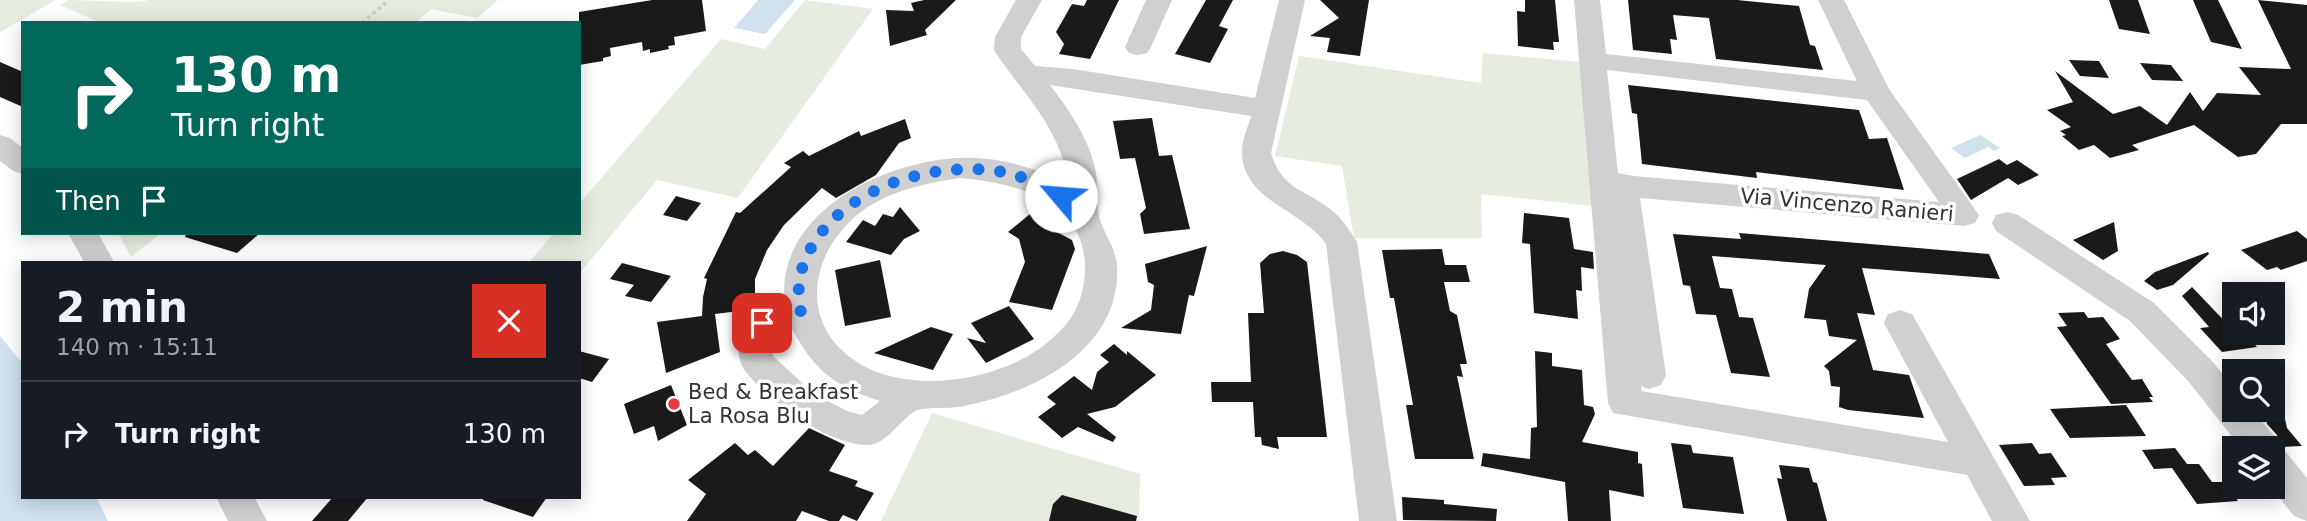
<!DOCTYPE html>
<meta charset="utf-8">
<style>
body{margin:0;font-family:"DejaVu Sans",sans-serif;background:#242831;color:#f1f3f6;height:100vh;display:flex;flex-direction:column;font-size:26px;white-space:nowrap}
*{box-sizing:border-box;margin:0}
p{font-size:23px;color:#9ea1a6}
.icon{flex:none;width:38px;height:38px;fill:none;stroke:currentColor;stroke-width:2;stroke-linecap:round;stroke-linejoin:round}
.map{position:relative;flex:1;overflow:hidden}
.side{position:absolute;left:21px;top:261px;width:560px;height:238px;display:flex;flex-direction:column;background:#171b24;border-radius:0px;box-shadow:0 4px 18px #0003}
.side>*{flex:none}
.hud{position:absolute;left:21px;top:21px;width:560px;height:214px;border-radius:0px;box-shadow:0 4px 18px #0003;background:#00695c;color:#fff;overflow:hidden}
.tools{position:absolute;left:2222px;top:282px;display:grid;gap:14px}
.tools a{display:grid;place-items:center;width:63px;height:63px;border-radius:0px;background:#171b24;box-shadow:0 4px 18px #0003;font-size:35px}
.pin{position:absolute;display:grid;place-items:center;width:60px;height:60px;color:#fff;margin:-30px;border-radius:14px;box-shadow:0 4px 10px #0006}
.me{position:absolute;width:77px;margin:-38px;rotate:297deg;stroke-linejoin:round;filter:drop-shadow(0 0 5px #0008)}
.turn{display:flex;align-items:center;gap:24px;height:147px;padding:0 35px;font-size:32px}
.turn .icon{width:91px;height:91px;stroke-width:2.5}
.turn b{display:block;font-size:49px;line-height:60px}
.then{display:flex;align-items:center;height:66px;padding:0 35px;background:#0003;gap:14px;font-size:26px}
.round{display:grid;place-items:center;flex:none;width:74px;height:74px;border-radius:0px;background:#242831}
.summary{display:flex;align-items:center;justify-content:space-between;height:119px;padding:0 35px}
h1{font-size:42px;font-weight:700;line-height:52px}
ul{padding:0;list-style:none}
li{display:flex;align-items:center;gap:21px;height:105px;padding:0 35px;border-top:2px solid #363941}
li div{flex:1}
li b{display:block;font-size:26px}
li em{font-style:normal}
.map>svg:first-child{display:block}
</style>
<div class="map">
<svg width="2307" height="521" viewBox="0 0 2307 521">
<rect width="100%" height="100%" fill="#fff"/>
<g fill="#e6ecdf">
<path d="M0,0H56L0,32Z"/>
<path d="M69,0L143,2L147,0H498L477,18L431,9L415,23H101L60,5Z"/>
<path d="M805,0L873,9L738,198L657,180L579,274V262H529L554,233H579V204L721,39L765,49Z"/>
<path d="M1483,53L1580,62L1593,206L1481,194L1482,238H1354L1342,166L1275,156L1299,56L1481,83Z"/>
<path d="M118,233H161L131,257Z"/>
<path d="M932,413L1140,474L1139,521H881Z"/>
</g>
<g fill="#cfe2ee">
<path d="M758,0H795L765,34L734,28Z"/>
<path d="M1980,135L2000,148L1994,151L1988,147L1965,158L1951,148Z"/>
<path d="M0,336L23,364V497H96L108,521H0Z"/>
</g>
<g fill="#1a1a1a">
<path d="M652,0H702L706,31L674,37L675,45L668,46L669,49L650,53V49L643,51L642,42L610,48L611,56L603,58V61L579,65V12Z"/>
<path d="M924,0H956L925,30L927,35L890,46L886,10L914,11L911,3Z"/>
<path d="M1087,0H1119L1090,59L1059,54L1064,44L1056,32L1072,4L1084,6Z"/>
<path d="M1206,0H1233L1219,26L1228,29L1210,63L1175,54Z"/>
<path d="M1320,0H1369L1360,56L1327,52L1330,38L1310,36L1339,18Z"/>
<path d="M1525,0H1555L1559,42H1553L1554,50L1518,46L1517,11L1525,12Z"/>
<path d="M1628,0H1737L1799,6L1810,45L1815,46L1823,70L1716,59L1709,18L1673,15L1677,40L1670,39L1672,54L1633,50Z"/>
<path d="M2109,0H2138L2150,34L2119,29Z"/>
<path d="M2193,0H2218L2242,49L2211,42Z"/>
<path d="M2258,0L2307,5V124H2281L2256,154L2238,157L2194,125L2132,145L2139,150L2110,158L2094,145L2079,150L2062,136L2066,135L2060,131L2071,127L2047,110L2073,102L2055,71L2113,114L2140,106L2167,125L2190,92L2203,111L2217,93L2261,95L2239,67L2291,69Z"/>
<path d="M2069,60L2099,61L2109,78L2080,76Z"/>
<path d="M0,62L23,72V107L0,97Z"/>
<path d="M2140,63L2171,65L2183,81L2152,80Z"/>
<path d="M1628,85L1859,110L1869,139L1887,138L1904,190L1756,172L1757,178L1642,164L1637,114L1632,113Z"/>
<path d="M1152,118L1159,156L1172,155L1190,229L1144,234L1140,214L1146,208L1135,158L1120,159L1113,121Z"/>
<path d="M905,119L911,138L899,143L876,175L836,198L822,188L784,225L767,250L755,279V309L715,314L720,352L666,373L657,322L702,316L703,297L707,279L704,278L736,212L740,213L791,167L784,163L803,151L809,156L859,131L861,136Z"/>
<path d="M1999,159L2007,165L2017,160L2039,175L2018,185L2008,178L1971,200L1957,179Z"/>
<path d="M676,196L701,203L687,221L663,215Z"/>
<path d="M900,207L920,231L904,239L891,255L846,242L863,220L875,226L883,214L893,217Z"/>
<path d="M1036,209L1039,222L1050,220L1053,230L1072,240L1075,249L1052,310L1009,302L1025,262L1019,239L1008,232Z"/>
<path d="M1524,213L1569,218L1574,249L1593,252L1594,269L1581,267L1582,291L1576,290L1578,319L1534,313L1530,244L1522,243Z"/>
<path d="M2114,222L2118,251L2103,260L2073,240Z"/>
<path d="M2297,231L2307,239V261L2281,270L2277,267L2267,270L2241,250Z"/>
<path d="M186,233H260L237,253L185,237Z"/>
<path d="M1739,233L1989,254L2000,279L1862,268L1875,315L1857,313L1873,370L1909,375L1924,418L1848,410L1839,407L1840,387L1831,386L1829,371L1824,366L1857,340L1829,336L1826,320L1804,318L1809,289L1826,265L1712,256L1720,288L1732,289L1739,317L1753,318L1770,377L1731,373L1716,315L1696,314L1690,286L1683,285L1673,234L1741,239Z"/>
<path d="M1207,246L1194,296L1189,295L1181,334L1121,328L1151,310L1154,285L1148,282L1145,264Z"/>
<path d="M1442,249L1445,265H1466L1470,282H1444L1450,311L1457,315L1467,364H1460L1463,377L1457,376L1474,459H1415L1406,405H1413L1394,298H1390L1382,250Z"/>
<path d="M1283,251L1297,255L1307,262L1327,437H1277L1279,449L1262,445L1261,437H1255L1253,402H1212L1211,382H1251L1248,313H1264L1260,263L1270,254Z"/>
<path d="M2208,252L2209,254L2173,285L2157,290L2144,281L2155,272Z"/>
<path d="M880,260L891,317L845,326L835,270Z"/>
<path d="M622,263L671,276L651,302L625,296L634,285L610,279Z"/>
<path d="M2192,287L2235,332H2243L2257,347L2222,352L2200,328L2209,327L2182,296Z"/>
<path d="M1009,306L1034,339L986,363L967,338L986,343L971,323Z"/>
<path d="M2084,312L2088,318L2103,317L2120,339L2106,344L2132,380L2142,379L2153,397H2149L2153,402L2111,404L2057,327L2067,326L2058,313Z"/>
<path d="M931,327L953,334L933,370L874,353Z"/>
<path d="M1114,344L1127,355V351L1156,375L1115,407L1087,414L1116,437L1113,442L1078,427L1062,438L1038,417L1056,404L1047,397L1074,376L1092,390L1097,372L1109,362L1100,355Z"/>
<path d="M579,351L609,359L592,382L579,378Z"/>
<path d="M1535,351L1552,353V366L1582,370L1584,405L1593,407L1595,414L1582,442L1638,452V463L1642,464L1644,497L1609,490L1611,521H1568L1565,482L1481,466L1483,453L1530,459L1531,428L1537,427Z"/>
<path d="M671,385L687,425L658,441L654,426L634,434L624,404Z"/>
<path d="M2126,405L2146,436L2070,438L2050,409Z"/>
<path d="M2265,413L2285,419L2287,428L2302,446L2281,447L2277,435L2267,424Z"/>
<path d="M809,428L845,445L829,471L858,481L855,486L874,493L857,521L843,515L839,521H829L802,511L796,521H687L706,494L688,480L735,443L748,455L755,450L773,466Z"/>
<path d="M1671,443L1691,445L1693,453L1733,457L1744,514L1683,508Z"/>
<path d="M2032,443L2039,454L2051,453L2067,477L2051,478L2055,485L2024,486L1999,445Z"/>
<path d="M2175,448L2187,464H2199L2212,482H2224L2238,501L2197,504L2172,468L2154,469L2142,450Z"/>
<path d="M1779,465L1809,468L1813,482L1817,483L1827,521H1787L1777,478L1782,479Z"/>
<path d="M1062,495L1137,516L1136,521H1049L1053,504Z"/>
<path d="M333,497H368L348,521H312Z"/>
<path d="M483,497H547L533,517L483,500Z"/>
<path d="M1402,497L1444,500V504L1497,509L1496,521L1403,520Z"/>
</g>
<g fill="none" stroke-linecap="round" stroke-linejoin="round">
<path stroke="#cdcdcd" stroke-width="3.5" stroke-dasharray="3.5 3.5" stroke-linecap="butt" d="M362,23L389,0"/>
<g fill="#d0d0d0" fill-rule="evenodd">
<path d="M1016,0H1042L1021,37V49L1035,66L1073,69L1255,98L1279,0H1305L1271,153C1282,189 1302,188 1329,208C1341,217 1349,229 1357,242L1397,521H1359L1326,244C1303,210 1244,201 1242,154C1241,142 1248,127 1251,116L1050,85C1070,111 1090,140 1096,173C1098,187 1096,202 1099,216C1103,233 1115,246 1117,265C1122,349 1034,393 964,406C950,409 936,407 922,409C904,411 888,447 866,445C825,443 771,403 746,372C740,365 739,356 738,347C736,335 739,323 750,315C758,308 775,307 785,305C773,214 883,161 959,158C995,156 1038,167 1068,186C1063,129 1023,95 994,50L995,37ZM960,178C1016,183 1087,200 1085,271C1084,295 1076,316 1059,332C1034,357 1004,370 970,377C934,384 889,383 857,362C795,322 811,247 865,209C893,190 927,183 960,178ZM792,329C815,371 834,386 880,401L862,415L847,411L813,393L773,356L770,337L773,333Z"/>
<path d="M1146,0H1172L1151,47L1147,53L1138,55L1129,53L1125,47Z"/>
<path d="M1574,0H1600L1606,54L1857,81L1818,0H1844L1889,89L1979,215L1975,223L1964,226L1640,198L1666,375L1661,385L1649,389L1641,386V391L1948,442L1884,323L1888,314L1900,310L1912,314L2030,521H1992L1967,475L1613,413L1608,403ZM1607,70L1867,100L1939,202L1634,176L1618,173Z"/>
<path d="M0,135L10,138L23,148V174L13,171L0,161Z"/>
<path d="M2007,212L2018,215L2154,303L2212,361L2235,389V410H2252L2275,437L2279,450L2286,452L2307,478V521L2294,516L2270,486H2273V448H2241L2188,381L2130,321L1996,231L1992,223L1996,215Z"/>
<path d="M68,233H98L114,262H84Z"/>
<path d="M216,497H254L267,521H228Z"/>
</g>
</g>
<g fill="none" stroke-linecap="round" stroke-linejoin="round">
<path stroke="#1a73e8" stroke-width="12" stroke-dasharray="0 21.6" d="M762,323L801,314C800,303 798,291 799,281C815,197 921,160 996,171C1020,174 1041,185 1061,196"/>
</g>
<circle fill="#e63946" stroke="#fff" stroke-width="2.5" cx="674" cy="404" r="7"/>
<g text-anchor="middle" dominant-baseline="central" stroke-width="7" stroke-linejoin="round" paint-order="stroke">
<g font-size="21" fill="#333" stroke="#fff">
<text transform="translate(1847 205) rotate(5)">Via Vincenzo Ranieri</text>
</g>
<g font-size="21" fill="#333" stroke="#fff" text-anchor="start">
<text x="688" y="392">Bed &amp; Breakfast<tspan x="688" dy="24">La Rosa Blu</tspan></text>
</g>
</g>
</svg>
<div class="tools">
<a><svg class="icon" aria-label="sound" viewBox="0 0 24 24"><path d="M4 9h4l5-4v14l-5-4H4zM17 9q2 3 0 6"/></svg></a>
<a><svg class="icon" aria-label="search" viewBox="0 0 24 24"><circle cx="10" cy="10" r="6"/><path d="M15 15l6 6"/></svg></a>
<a><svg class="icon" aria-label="layers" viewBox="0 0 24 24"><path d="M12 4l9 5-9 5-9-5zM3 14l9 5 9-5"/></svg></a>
</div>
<div class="pin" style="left:762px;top:323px;background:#d93025"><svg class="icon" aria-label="arrive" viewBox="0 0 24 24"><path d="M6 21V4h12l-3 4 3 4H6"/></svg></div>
<svg class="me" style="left:1061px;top:196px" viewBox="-20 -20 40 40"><circle r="19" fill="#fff"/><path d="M0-13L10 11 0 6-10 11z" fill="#1a73e8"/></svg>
<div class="hud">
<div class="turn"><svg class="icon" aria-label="right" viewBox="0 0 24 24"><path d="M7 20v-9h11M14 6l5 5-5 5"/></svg><div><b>130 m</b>Turn right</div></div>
<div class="then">Then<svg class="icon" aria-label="arrive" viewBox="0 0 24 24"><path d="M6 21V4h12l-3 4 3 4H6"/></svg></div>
</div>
<section class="side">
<div class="summary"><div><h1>2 min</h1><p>140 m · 15:11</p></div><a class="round" style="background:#d93025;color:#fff"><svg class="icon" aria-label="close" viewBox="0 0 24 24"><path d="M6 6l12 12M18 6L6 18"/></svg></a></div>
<ul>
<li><svg class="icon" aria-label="right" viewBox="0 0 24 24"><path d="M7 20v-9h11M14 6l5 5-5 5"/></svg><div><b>Turn right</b></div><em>130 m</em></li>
</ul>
</section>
</div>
